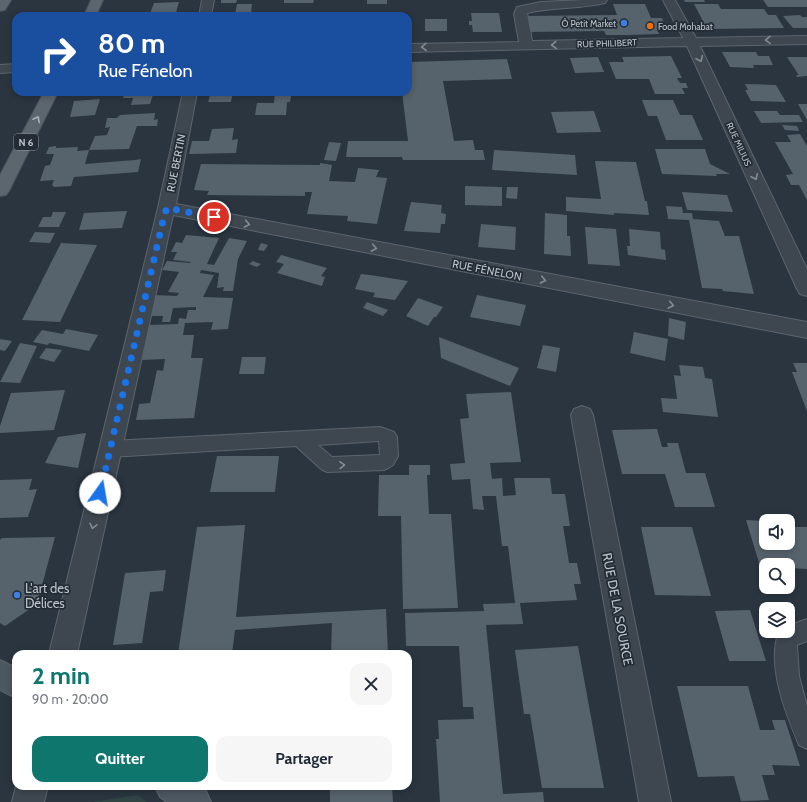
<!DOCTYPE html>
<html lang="fr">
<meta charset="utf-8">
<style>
body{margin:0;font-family:Cabin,sans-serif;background:#f6f6f7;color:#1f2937;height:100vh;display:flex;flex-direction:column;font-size:15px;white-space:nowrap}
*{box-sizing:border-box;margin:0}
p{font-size:13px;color:#747a83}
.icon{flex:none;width:22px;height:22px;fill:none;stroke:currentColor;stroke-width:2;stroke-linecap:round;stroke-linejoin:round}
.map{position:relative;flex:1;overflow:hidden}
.panel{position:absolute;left:12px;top:650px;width:400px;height:140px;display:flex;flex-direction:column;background:#fff;border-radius:12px;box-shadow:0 2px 6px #0003}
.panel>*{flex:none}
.hud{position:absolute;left:12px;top:12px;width:400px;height:84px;border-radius:12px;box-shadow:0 2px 6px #0003;background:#1a4fa0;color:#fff;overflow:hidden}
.fabs{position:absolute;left:759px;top:514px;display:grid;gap:8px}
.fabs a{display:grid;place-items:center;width:36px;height:36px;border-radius:8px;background:#fff;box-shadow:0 2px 6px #0003;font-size:20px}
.pin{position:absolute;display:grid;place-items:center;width:34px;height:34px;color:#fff;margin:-17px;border:2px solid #fff;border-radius:50%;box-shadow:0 1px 4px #0007}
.me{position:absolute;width:44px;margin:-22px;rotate:13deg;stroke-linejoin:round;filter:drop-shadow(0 0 3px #0008)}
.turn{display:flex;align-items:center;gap:14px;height:84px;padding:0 20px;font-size:18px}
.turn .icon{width:52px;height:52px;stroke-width:2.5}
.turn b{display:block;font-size:28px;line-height:34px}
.round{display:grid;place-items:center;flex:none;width:42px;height:42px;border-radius:12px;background:#f6f6f7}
.head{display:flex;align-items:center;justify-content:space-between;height:68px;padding:0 20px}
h1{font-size:24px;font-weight:800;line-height:30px;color:#0f766e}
.cta{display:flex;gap:8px;margin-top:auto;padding:8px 20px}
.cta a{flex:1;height:46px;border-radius:12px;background:#0f766e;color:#fff;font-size:16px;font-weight:800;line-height:46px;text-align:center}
.cta a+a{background:#f6f6f7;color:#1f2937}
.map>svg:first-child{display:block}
</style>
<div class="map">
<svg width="807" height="802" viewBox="0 0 807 802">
<rect width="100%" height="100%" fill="#2a3540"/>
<path fill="#2f4443" d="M138,795L147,802H92Z"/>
<g fill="#56626c">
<path d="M221,0H237L236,3H221Z"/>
<path d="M284,0H314L313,3H284Z"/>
<rect x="367" y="0" width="20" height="4"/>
<path d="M684,0H704L705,2H685Z"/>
<path d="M763,0H807V7H768Z"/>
<path d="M179,2L175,16H149L154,3Z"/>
<path d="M237,4H252L251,14H253V16L235,15Z"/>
<path d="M613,4H645L651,18H662L667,29H657L659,34L629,35H606L604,31L529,32L524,16L617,15Z"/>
<path d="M694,4H718L721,9H764L768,15H776L784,28L707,29Z"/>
<path d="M471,13H499L502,32H473L472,25H469V21H472Z"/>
<path d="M800,15L802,17H807V28H793L783,16Z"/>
<rect x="425" y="19" width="22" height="12"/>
<path d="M722,52H756L758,56H769L773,65H753L754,68L730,67Z"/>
<path d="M671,56L682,78H677L680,83H686L688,88H682L685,94H655L649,79H616L609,62H624L622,57Z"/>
<path d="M598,57L604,72L575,73L570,58Z"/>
<path d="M787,57H807V76L797,77L796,75H799L798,74Z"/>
<path d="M507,59L512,79L443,81L454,141L473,140L475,150H483L485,160H403L402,157H346L348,141H408L402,92H408V62Z"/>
<path d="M745,84L776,85L786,102L751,101L745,90H748Z"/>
<path d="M125,92H154L150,104L131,105L133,98H123Z"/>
<path d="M211,92H233L231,102H208Z"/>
<path d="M275,92H292L290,102H287L286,115H255L257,103H274Z"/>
<path d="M100,99L95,115L70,117L74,101Z"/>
<path d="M642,100H673L680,115H692L703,140H666L657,116H648Z"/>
<path d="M798,104H807V120Z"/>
<path d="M594,111L601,132L557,133L551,112Z"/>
<path d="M754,111H777L780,115H799L803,122L761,123Z"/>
<path d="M155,113L154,120L158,119L157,126H137L129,149L89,150L95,136L107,135L110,127L105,128L107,118H117L120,115Z"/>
<path d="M782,125L797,126L799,131L785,130Z"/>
<path d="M234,128L232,140L238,139L236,153L189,154L192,141H209L212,129Z"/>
<path d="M800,134L807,146V200L799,185H791L786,175L793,174L775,142H791L787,135Z"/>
<path d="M329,142L341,143L336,161L324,160Z"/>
<path d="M56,146V148L78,147L77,151L89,150L85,164L135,160L141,159L138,172L74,177L71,186L54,187L52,185L54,180L40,181L45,166L50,165L54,154H46L49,147Z"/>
<path d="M655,149H705L710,164L730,174H716L717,176L662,174Z"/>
<path d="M494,150L575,155L577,175L492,170Z"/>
<path d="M595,161L636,162L645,201H647L649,215L614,213V215L566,211V197L601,199Z"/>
<path d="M320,163L332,165L329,181L355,182L358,168L379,170L376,177L387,178L377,224L347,221L348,216L307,214L312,192H305V196L207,195L209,191L194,190L201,164L320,165Z"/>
<path d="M465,186L502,187V206L465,205Z"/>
<path d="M507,187H518L517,199L506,198Z"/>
<path d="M682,192L727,195L733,212L687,210Z"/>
<path d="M411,202L442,205L441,213L446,214L445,224H441L440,233L404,231Z"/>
<path d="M666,206L682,207L683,213H692L693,219L719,221L725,236H739L754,294L723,291L722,289L702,288L689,220L668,219Z"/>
<path d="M127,211L122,228L79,230L84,213Z"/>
<path d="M53,212H66L59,227H38L43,217H51Z"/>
<path d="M545,213L567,215V236H570L571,256L544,254Z"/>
<path d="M481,224L516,227L515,250L478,247Z"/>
<path d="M585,227L616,229L620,266L588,264Z"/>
<path d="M629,229L660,232L661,249L665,250L666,260L628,255L627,246H630Z"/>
<path d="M35,232L55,233L50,243L29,242Z"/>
<path d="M186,235L219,238L207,264L214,265L229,238L247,241L238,259L233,291H223L224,287L217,288L219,273L201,270L200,273L214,275L203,297L233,298L228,329L211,330L213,322L185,323L183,335H194L191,358H203L194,418L136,420L139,404L150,403L157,370L163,371L165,359L142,360L149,325L178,324L179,318L186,319L188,310H196V307L173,308L170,322H162L163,316H151L154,295L177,296L179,293L168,292L179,272L162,270L167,261L190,263L191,262L173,260L177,252H171L176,242L182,243Z"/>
<path d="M61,243L97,245L60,322L22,320Z"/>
<path d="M261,243L268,245L264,251L258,250Z"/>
<path d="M281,255L327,268L321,276L325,277L322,286L277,273L284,264L276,262Z"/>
<path d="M253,261L261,264L257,267L249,264Z"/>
<path d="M361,274L370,275L408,281L395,300L373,297L375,293L355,289Z"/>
<path d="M477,295L526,305L520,326L470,317Z"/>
<path d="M418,298L443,307L436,317H434L428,326L406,316Z"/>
<path d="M367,302L388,310L383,316L363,308Z"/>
<path d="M669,318L686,322L684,340L668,336Z"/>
<path d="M66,329L98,335L89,351L49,343L48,345L33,342L42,330L63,334Z"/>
<path d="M634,332L668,339L665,361L630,353Z"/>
<path d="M439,337L519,368L510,386L441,358Z"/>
<path d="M0,339L12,341L5,351L0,350Z"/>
<path d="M20,343L37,346L20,383L0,382Z"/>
<path d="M543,345L560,348L556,372L537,368Z"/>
<path d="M46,348L62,350L54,362L39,358Z"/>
<path d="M242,357H266L264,374H239Z"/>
<path d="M793,363H807V411L792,372H797Z"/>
<path d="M679,365L703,367L705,378L712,379L718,417L663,412L661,398L677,399L674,375L681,376Z"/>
<path d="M65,390L54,430L0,433V426L11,393Z"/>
<path d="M511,392L521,462L490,463L492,479L502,478L503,496L516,495L514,478H550L552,494H565L570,526H563L566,544L569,563H577L581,584H574L577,600L520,603L523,624L486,625L503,794L543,792L544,802H440L436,739H439L438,720L474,719L473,707H463L459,646H406L405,613L484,611L483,604L515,603L508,546H502L496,496H482L484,510L473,509L470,479L452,480L450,464L465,463L460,419L469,418L466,394Z"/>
<path d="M657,429L662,447H668L667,443H678L686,473H705L715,507H675L665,474H622L612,430Z"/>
<path d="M86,433L78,468L45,463L58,437Z"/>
<path d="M217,456H279L275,492H210Z"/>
<path d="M409,465H430V475H427L429,514H451L458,608L403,609L401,516H378L379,475H409Z"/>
<path d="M32,479L29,490L37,489L28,517L0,518V480Z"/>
<path d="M746,520L766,521V543H788V527H807V569L788,568V565L760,566Z"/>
<path d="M245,525L236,617L386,609L388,654H331L332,623L235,630L232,654H178L197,527Z"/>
<path d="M641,527H692L711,596L655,595Z"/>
<path d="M55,537L37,604L5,626L0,623V540L2,538Z"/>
<path d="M166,570L163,591L150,592L142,643L113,645L125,573Z"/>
<path d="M750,610L766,661H729L715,611Z"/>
<path d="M578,646L604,788H542L530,714H524L515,650Z"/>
<path d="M677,686H748L760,730H775L772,720H785L800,766L772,765L775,775H762L769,800L741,801L734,776L698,777Z"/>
<path d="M330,786H392L393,802H330Z"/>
</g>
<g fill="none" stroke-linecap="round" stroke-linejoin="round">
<g stroke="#5c656d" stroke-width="2">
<g id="lane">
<path d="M380,427L394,432L397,437L398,456L393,465L390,467L384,470L327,472L321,469L296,446L110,457L104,454L101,449L104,444L110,441ZM379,441L380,455L332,457L318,445Z"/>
<path d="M807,619V641L797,645L799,676L807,706V749L799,745C786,714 766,665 779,631H788V626Z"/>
</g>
</g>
<g stroke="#5c656d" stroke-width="2">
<g id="street">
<path d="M202,0H214L211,16H199Z"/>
<path d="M584,0H607L605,3C579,9 553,7 527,13L532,41L683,38L663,0H675L696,38L807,36V44L700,46L807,269V296L800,294L797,289L687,46L408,52V44L519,42L514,14L517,7L541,2Z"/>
<path d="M16,64V72L0,73V65Z"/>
<path d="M183,92H197L176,204L807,322V338L173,215L77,654H49L158,208Z"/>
<path d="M582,406L590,409L593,415L671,802H639L571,415L574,409Z"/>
<path d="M16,786H48L44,802H12Z"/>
</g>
</g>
<g stroke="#5c656d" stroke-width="2">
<g id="secondary">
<path d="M0,660L16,668V698L0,690Z"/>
<path d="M155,786H199L206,791L211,802H167L160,797Z"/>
</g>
</g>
<g stroke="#485059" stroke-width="2">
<g id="primary">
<path d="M0,0H11L5,10L0,11Z"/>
<path d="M91,0H103L96,16H84Z"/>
<path d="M44,92H58L9,191L6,195L0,196V175Z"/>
</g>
</g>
<use href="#lane" fill="#3e4750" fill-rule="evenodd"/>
<use href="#street" fill="#3e4750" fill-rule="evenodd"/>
<use href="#secondary" fill="#4d5762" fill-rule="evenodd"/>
<use href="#primary" fill="#5c666f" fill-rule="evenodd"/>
</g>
<defs><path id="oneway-chevron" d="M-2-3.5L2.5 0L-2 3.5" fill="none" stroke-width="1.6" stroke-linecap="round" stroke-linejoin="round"/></defs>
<g stroke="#838b93">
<use href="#oneway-chevron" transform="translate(768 40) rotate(179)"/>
<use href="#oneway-chevron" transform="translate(554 45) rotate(178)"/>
<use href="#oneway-chevron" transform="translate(424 47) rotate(178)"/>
<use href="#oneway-chevron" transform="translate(700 59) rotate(65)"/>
<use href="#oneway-chevron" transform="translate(755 177) rotate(65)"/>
<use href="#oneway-chevron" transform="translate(247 224) rotate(11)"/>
<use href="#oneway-chevron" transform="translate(374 248) rotate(11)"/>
<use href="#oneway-chevron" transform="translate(543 280) rotate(11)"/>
<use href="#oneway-chevron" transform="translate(671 305) rotate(11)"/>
<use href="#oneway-chevron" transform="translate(342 465) rotate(-3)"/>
<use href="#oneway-chevron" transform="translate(93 526) rotate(103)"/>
</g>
<use stroke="#a8b0b8" href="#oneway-chevron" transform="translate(37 119) rotate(-63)"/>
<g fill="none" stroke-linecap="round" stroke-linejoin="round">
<path stroke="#1a73e8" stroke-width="7" stroke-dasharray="0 12.6" d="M100,493L164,216L167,208L214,217"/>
</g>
<g fill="#3f7fe0" stroke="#232c35" stroke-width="1.5">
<circle cx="624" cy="23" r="4"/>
<circle cx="17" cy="595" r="4"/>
</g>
<circle fill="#e8710a" stroke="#232c35" stroke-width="1.5" cx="650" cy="26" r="4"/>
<g text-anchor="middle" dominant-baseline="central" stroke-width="3.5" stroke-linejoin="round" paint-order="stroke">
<g font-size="9" fill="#bbc2ca" stroke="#232c35" text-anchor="end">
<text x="616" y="23">Ô Petit Market</text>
<text x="658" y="26" text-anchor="start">Food Mohabat</text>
</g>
<g font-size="9" fill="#bbc2ca" stroke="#232c35">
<text transform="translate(607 43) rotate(-2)">RUE PHILIBERT</text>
<text transform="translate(739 144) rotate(65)">RUE MILIUS</text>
</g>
<rect fill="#232c35" stroke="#8d959d" stroke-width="1" x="14" y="134" width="24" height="16" rx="3"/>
<g font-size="10" font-weight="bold" fill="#bbc2ca">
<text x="26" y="142">N 6</text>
</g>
<g font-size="11" fill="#bbc2ca" stroke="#232c35">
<text transform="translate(176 163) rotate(-79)">RUE BERTIN</text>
<text transform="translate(487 270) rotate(11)">RUE FÉNELON</text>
</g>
<g font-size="13" fill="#bbc2ca" stroke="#232c35" text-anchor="start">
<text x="25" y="588">L'art des<tspan x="25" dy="15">Délices</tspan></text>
</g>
<g font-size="13" fill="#bbc2ca" stroke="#232c35">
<text transform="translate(618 609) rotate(79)">RUE DE LA SOURCE</text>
</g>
</g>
</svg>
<div class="fabs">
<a><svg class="icon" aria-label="sound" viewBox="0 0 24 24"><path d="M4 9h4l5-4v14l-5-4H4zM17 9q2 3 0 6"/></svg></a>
<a><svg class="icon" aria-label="search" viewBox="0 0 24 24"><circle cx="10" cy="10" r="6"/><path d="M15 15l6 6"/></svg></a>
<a><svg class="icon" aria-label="layers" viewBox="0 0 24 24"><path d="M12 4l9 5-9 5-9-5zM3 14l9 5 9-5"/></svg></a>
</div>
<div class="pin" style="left:214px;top:217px;background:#d93025"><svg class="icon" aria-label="arrive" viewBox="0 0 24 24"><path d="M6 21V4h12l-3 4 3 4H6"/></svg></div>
<svg class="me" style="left:100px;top:493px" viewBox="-20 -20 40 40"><circle r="19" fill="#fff"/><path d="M0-13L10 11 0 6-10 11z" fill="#1a73e8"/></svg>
<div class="hud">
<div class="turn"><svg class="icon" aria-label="right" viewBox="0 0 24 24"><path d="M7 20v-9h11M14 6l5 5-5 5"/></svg><div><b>80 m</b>Rue Fénelon</div></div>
</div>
<section class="panel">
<div class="head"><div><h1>2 min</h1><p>90 m · 20:00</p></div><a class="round"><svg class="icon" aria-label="close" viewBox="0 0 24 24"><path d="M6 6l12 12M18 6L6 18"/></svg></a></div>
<div class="cta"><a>Quitter</a><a>Partager</a></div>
</section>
</div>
